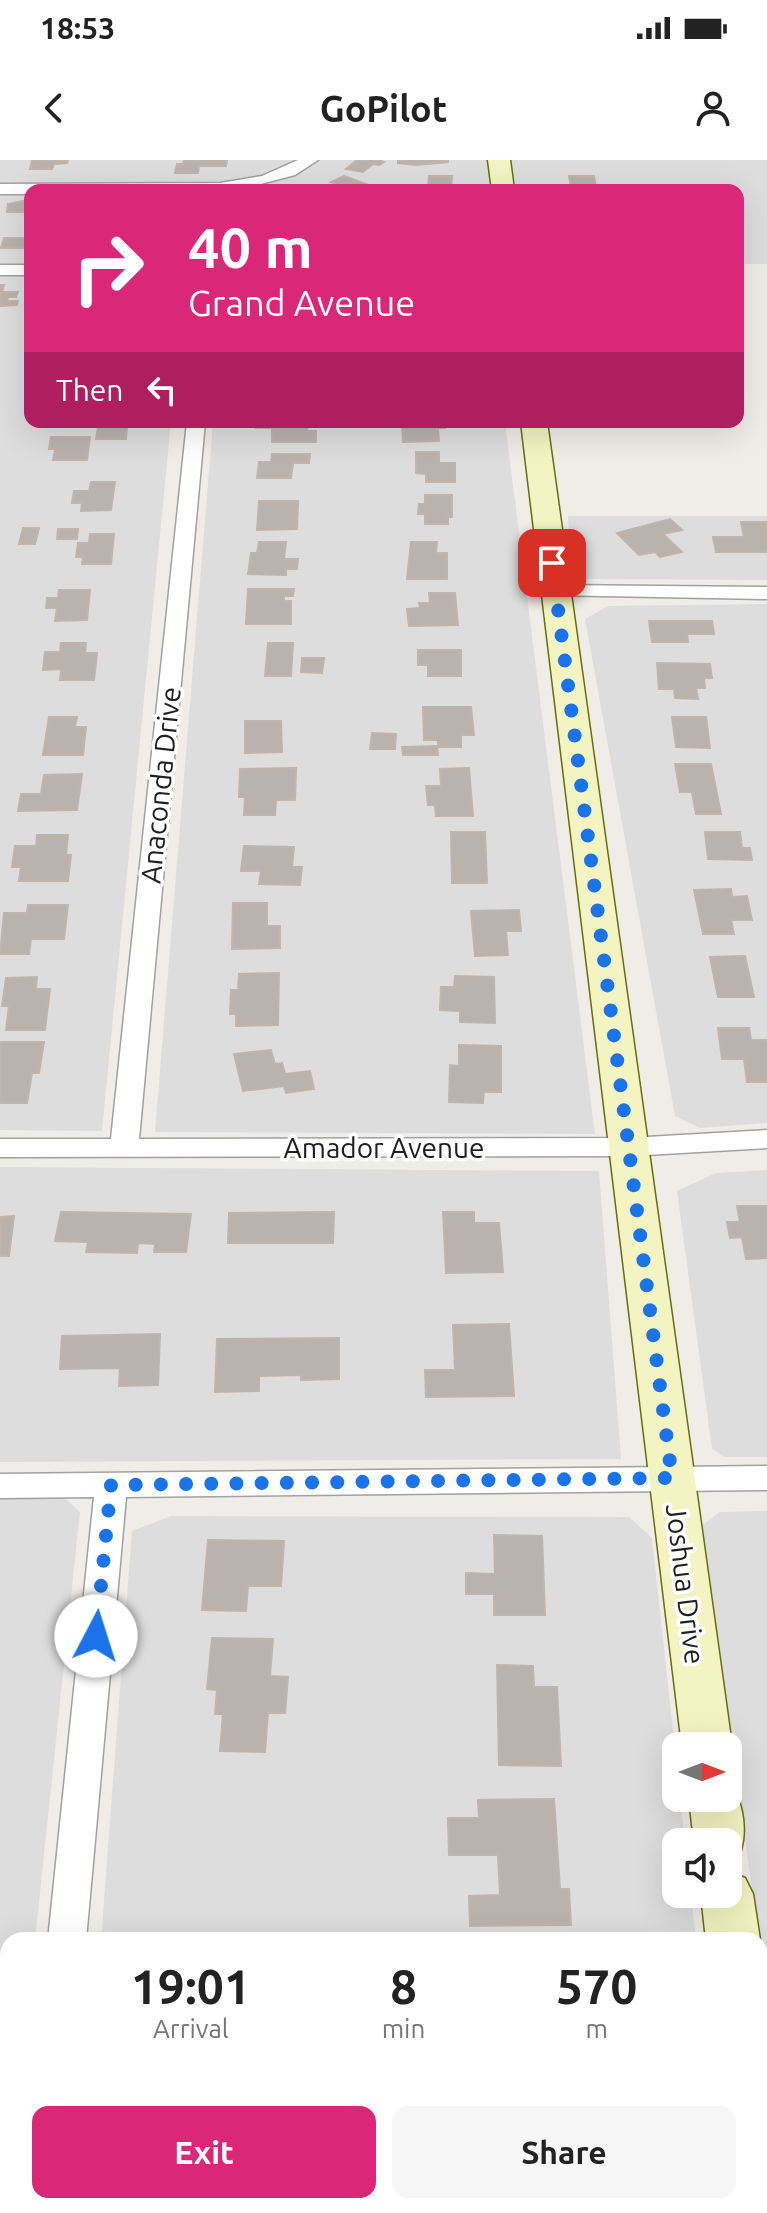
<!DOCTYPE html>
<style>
body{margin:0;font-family:Ubuntu,sans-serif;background:#f6f6f6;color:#222;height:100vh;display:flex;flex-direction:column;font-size:30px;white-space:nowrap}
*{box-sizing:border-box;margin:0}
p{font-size:26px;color:#767676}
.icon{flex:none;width:44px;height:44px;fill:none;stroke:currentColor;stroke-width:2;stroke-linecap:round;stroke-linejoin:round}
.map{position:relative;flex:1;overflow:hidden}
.sheet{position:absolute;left:0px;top:1772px;width:768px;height:282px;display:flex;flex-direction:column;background:#fff;border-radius:24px 24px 0 0;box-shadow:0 8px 32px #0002}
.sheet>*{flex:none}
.hud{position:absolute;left:24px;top:24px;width:720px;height:244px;border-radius:16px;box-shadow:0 8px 32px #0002;background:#db2777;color:#fff;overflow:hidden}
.needle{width:52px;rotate:90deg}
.tools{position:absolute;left:662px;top:1572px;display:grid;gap:16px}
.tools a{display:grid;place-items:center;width:80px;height:80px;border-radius:16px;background:#fff;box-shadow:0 8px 32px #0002;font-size:40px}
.pin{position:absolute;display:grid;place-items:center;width:68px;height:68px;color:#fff;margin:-34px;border-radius:16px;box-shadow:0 4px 12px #0006}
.me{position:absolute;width:88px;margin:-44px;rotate:5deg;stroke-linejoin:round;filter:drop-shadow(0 0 6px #0008)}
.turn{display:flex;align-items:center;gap:28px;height:168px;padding:0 32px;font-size:36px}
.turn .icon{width:104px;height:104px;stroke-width:2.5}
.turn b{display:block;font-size:56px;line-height:68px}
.then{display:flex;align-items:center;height:76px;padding:0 32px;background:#0003;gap:16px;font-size:30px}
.eta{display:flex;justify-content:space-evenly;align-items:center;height:136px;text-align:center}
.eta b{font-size:48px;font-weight:600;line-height:56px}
.cta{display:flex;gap:16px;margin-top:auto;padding:16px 32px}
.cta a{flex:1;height:92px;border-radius:16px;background:#db2777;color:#fff;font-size:32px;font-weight:600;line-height:92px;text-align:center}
.cta a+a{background:#f6f6f6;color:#222}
.status{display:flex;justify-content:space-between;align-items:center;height:56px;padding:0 40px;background:#fff;direction:ltr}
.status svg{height:22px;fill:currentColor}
header{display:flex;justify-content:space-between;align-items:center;height:104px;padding:0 32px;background:#fff;font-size:36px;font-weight:600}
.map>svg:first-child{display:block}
</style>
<div class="status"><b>18:53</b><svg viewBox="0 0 49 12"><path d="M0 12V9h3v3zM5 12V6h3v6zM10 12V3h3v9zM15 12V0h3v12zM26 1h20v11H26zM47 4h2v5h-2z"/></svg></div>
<header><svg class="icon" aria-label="back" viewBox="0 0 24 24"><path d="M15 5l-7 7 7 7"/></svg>GoPilot<svg class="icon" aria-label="person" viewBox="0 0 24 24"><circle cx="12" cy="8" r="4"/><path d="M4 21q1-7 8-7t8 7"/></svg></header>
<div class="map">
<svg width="767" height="2053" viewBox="0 0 767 2053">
<rect width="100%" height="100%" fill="#f0ede8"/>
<g fill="#dedddd">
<path d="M0,0H767V104H738V30H30V104H0Z"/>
<path d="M0,115L30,116V262H171L102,971L0,970Z"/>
<path d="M213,262H505L595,974L155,972Z"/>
<path d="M568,356H767V420L571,419Z"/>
<path d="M767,444V963L700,968L675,956L585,459L608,446Z"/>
<path d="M0,1007L599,1011L621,1299L0,1302Z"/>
<path d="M767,1010V1297H724L712,1289L677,1031L716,1013Z"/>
<path d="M63,1336L80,1352L35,1780H8V2037L6,2053H0V1337Z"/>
<path d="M767,1351V1837L701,1366L720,1352Z"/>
<path d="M171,1356L629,1357L652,1378L676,1598V1638H680L685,1682H676V1734H691L696,1780H101L132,1371Z"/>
<path d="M80,2046H725L726,2053H79Z"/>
</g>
<g fill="#b9b2ad" stroke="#c0b4ab" stroke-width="2">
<path d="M32,0H68L67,3L54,4L52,9H30Z"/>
<path d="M184,0H227L226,6H199L198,13H175L177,4H183Z"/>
<path d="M357,0H378L384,2L379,5L373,4L363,12L346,9Z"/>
<path d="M398,0H448V2L416,5L398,3Z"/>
<path d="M344,16L374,27L366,30H322L337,24L331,22Z"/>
<path d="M429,16H452L451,30H428Z"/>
<path d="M569,16H594L596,27L603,26L604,30H558L557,27H571Z"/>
<path d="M23,41H30V55H25L26,52H7L8,44Z"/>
<path d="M4,78H30V88H1Z"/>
<path d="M0,125H4L2,132H18L16,137H8L7,141H18L17,145L0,146Z"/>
<path d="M256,262L308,263L307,271H316V282H272V268H256Z"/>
<path d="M402,262H444L445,268H438L439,281L403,282Z"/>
<path d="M98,267H127L126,279H96Z"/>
<path d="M51,277H90L87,300H53L55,289H49Z"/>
<path d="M416,292H439V303H455V322H426V314L416,313Z"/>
<path d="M272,294H310L309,303H293L291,318H257L259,302H271Z"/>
<path d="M91,322H115L111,350L81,351L82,343H72L74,331H89Z"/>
<path d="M425,335H452V357H448V364H425V354H418L419,344H425Z"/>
<path d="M259,341H298L297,369L257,370Z"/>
<path d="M670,359L682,370L663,374L682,392L660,397L655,392L639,395L617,373Z"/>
<path d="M741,362H766L767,392H716L713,377H744Z"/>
<path d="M23,368H39L35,384H19Z"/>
<path d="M58,369H78L77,379H57Z"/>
<path d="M90,374H114L111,404H82L83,397H76L78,383H89Z"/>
<path d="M259,382H286L284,399H298L297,409H286V415L248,414L251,393H257Z"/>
<path d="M411,382H437L436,393H447V419H407Z"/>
<path d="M248,429H294L293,436H284V441H291V464H246Z"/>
<path d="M59,430H90L87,460L55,461L57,448H46L47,438H58Z"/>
<path d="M429,433H455L458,465L409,466L407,449L420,448L419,443H430Z"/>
<path d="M649,461H712L714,474H687L688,482H652Z"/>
<path d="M61,483H86L85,493H97L94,520H60L61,509L43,510L45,492H60Z"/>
<path d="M268,483H293L291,516H265Z"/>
<path d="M418,490H461V516H428V505H418Z"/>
<path d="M302,498H324L322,513L301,512Z"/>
<path d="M657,503L710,504L712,518H704L705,528H696L698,539L675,538L674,529H659Z"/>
<path d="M423,547H471L474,575H461V587H438V580H424Z"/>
<path d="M49,557H77L75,567H86L83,595H43Z"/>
<path d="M672,557H706L710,588L676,587Z"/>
<path d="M245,561H281L282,592L245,593Z"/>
<path d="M372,573L396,574L395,589H370Z"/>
<path d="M437,586L438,595H403L402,587Z"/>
<path d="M675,604H711L721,654H696L692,632H680Z"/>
<path d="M296,608L295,640H276L275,655H244L245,637H239L240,609Z"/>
<path d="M469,608L473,656H436L435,645H428L426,626H441L440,609Z"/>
<path d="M82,614L77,650L18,651L21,634H41L44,615Z"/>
<path d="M451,672H485L487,723H452Z"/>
<path d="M705,672H740L742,688H750L752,700L708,699Z"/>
<path d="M37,675H68L66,695H71L68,721H19L21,707H12L15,686H36Z"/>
<path d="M244,686L294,687L292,707H302L300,725L259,724L261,711H241Z"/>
<path d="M731,729L732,737L747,736L752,760H731L734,774H703L694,730Z"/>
<path d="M233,743H267V766H280V788L232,789Z"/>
<path d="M28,745H68L64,779H31L29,794H0L4,753H27Z"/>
<path d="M519,750L521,771H506L508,795L475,796L471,751Z"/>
<path d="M745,796L754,837H718L710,797Z"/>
<path d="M279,813L278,865L236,866V854H230L231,830H238L239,814Z"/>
<path d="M455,816L494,817L495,863L460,862V851L440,850L441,827H454Z"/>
<path d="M37,817L36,829H50L45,870H6L9,846H2L6,818Z"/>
<path d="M718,868H749L751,880H767V922H747L744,899H722Z"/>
<path d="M0,882H44L39,913H32L27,943H0Z"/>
<path d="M459,885L501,886V932H484L483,943L449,942L450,905L459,906Z"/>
<path d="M271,890L275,904L282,903L285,914L310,911L314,929L286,933L284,926L243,931L234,894Z"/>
<path d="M737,1046H767V1098L746,1099L742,1077L730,1078L727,1062H740Z"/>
<path d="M61,1052L191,1054L186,1092H154L155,1084L138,1083L137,1093L86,1092L88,1082L55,1081Z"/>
<path d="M334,1052L333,1083H228L229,1053Z"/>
<path d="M443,1052H474V1063H499L503,1112L446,1113Z"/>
<path d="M14,1056L9,1096H0V1057Z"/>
<path d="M509,1164L514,1236L426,1237L425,1210H455L453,1165Z"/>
<path d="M160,1174L158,1225L119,1226L120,1208L60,1209L62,1176Z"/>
<path d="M339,1178V1219L301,1220V1215L259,1216V1231L215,1232L217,1179Z"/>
<path d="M494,1375L542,1376L545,1455H494V1434H466V1413L495,1414Z"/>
<path d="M208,1380L284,1381L281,1426H248L246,1451L202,1450Z"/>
<path d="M212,1478L273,1479L270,1516L288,1517L285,1553H268L265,1592L220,1591L223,1554H215L217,1530L207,1529Z"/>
<path d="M497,1505L533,1506L534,1527H557L561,1606L499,1605Z"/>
<path d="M554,1639L560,1729H569L571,1765L470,1766L469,1736L500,1735L498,1695H449L448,1658H479L478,1640Z"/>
<path d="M176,2046H237L236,2053H176Z"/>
<path d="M528,2046H589L590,2053H528Z"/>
</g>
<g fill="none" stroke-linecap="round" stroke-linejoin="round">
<g stroke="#a1a1a1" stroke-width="3">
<g id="street">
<path d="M298,0H318L295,15L238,30H30V34H0V24L220,23L262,16Z"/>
<rect x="0" y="105" width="30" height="10"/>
<path d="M187,262H205L139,979L629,978L767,970V988L629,996L0,997V979H111Z"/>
<path d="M556,425L767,427V439L549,435L546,431Z"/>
<path d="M767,1306V1330L126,1337L86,1780H48L94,1337L0,1338V1314Z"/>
<path d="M21,2046H61L60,2053H20Z"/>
</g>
</g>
<g stroke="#676e10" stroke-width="3">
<g id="secondary">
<path d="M488,0H510L514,30H492Z"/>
<path d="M521,262H547L732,1586L728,1594V1586H682Z"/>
<path d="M728,1621L732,1623C743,1646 749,1674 738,1698L728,1701V1682H694L689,1638H728Z"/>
<path d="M728,1711L745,1718L753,1734L760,1780H706L701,1734H728Z"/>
<path d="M760,1961L767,1964V2053H743L740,2046H760Z"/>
</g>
</g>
<use href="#street" fill="#fff" fill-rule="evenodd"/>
<use href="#secondary" fill="#f3f4c1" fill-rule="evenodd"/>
</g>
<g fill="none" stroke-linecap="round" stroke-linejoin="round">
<path stroke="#1a73e8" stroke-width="14" stroke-dasharray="0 25.2" d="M96,1476L111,1325L672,1318L552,403"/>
</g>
<g text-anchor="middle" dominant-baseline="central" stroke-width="7" stroke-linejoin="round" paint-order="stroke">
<g font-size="28" fill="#202020" stroke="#fff">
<text transform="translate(160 625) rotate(-84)">Anaconda Drive</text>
<text x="384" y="987">Amador Avenue</text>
<text transform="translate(686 1424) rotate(83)">Joshua Drive</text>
</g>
</g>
</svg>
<div class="tools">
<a><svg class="needle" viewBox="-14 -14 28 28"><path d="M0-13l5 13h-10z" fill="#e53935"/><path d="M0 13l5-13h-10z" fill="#767676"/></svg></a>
<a><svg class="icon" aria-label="sound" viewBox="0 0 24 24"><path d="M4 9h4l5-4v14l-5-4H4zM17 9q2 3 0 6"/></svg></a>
</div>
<div class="pin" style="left:552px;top:403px;background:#d93025"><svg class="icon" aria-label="arrive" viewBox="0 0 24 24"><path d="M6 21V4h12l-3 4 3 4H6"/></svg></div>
<svg class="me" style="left:96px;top:1476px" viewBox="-20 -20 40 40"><circle r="19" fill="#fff"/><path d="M0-13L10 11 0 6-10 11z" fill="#1a73e8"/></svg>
<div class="hud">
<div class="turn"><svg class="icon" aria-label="right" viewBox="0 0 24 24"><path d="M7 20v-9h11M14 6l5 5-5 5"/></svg><div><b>40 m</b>Grand Avenue</div></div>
<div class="then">Then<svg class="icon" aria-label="left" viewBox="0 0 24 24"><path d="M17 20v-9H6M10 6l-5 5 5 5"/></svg></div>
</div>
<section class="sheet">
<div class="eta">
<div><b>19:01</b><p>Arrival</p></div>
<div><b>8</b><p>min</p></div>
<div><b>570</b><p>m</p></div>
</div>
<div class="cta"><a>Exit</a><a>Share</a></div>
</section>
</div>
